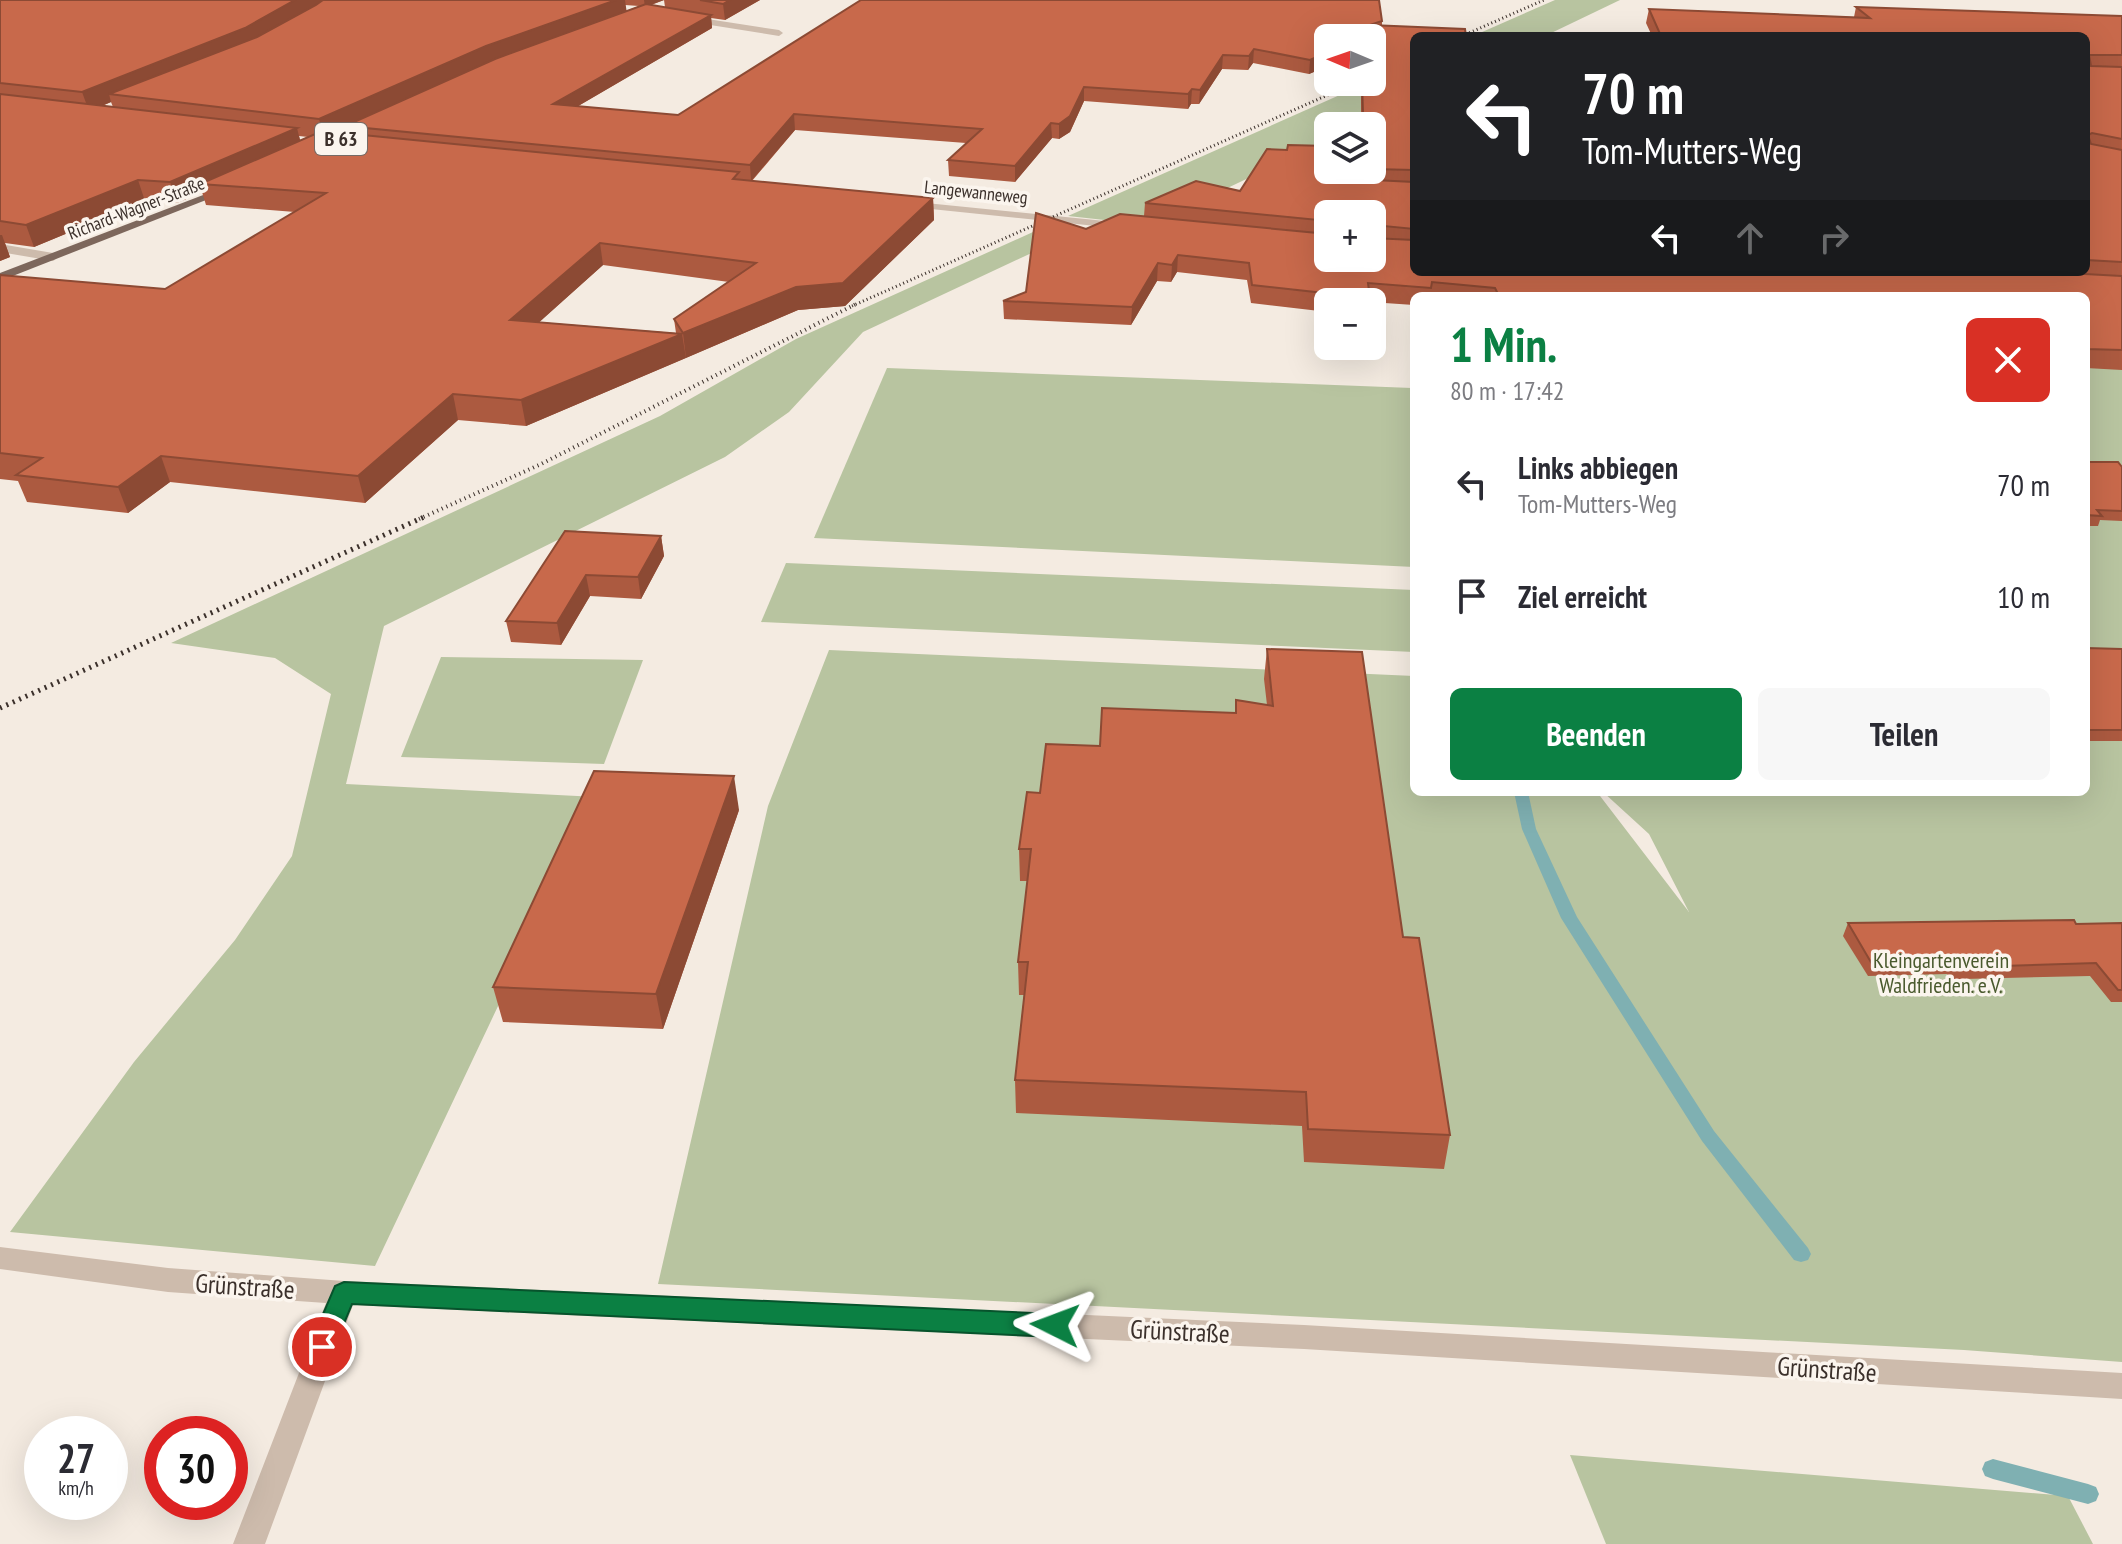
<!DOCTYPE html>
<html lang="de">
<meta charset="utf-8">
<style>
body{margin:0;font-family:"PT Sans Narrow",sans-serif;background:#f7f7f7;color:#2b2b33;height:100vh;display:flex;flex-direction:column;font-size:30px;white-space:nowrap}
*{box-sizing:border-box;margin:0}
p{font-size:26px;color:#7c7c81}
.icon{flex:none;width:44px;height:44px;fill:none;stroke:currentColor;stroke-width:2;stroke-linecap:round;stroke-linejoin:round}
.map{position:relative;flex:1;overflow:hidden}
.side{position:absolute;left:1410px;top:292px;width:680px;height:504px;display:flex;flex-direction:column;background:#fff;border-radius:12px;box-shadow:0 8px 32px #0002}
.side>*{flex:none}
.guide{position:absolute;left:1410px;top:32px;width:680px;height:244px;border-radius:12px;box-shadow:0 8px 32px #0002;background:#202124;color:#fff;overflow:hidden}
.needle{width:52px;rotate:272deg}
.controls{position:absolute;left:1314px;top:24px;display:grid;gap:16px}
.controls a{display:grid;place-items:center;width:72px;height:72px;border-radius:12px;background:#fff;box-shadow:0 8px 32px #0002;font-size:40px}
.speed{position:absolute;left:24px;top:1416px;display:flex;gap:16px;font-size:40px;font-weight:700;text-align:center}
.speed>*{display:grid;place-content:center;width:104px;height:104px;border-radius:50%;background:#fff;box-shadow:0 8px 32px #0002;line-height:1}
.speed small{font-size:20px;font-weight:400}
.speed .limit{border:12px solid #d22;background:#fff;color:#111}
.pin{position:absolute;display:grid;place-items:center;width:68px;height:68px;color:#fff;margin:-34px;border:4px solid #fff;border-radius:50%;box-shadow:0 2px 8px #0007}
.me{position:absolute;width:88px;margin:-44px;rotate:273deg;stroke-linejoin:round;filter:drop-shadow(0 0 6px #0008)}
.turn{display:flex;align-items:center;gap:28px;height:168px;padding:0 40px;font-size:36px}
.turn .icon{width:104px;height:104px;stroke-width:2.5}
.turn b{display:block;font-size:56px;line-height:68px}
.lanes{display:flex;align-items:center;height:76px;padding:0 40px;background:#0003;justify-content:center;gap:40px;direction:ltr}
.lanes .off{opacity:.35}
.round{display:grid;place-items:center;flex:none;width:84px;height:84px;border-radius:12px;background:#f7f7f7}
.head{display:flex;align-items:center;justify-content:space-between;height:136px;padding:0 40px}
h1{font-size:48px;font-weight:600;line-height:60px;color:#0b8043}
.primary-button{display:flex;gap:16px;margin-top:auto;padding:16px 40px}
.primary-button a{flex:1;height:92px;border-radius:12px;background:#0b8043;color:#fff;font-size:32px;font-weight:600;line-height:92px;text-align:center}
.primary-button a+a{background:#f7f7f7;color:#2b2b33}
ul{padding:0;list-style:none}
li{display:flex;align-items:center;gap:24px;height:112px;padding:0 40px}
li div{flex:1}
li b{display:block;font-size:30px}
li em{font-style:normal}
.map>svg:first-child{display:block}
</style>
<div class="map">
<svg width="2122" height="1544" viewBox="0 0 2122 1544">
<rect width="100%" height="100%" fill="#f4ebe1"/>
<g fill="#b8c4a0">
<path d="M1555,0H1620L1545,36H1473Z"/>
<path d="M1369,82L1414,99L1357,126H1328V140L1150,225L1068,216Z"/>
<path d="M1033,232L1070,235L863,332L789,412L725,457L384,626L346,784L597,797L375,1266L10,1232L134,1062L235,940L292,856L331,694L275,658L171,643L660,416L796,339Z"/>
<path d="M2086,343L2122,344V1362L1964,1350L658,1284L768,806L829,650L1414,676V792H1597L1689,912L1649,834L1603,792H2086Z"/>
<path d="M887,368L1412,388L1414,567L814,538Z"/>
<path d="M786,563L1414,590V652L761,622Z"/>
<path d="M441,657L643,660L604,764L401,757Z"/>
<path d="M1570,1455L2068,1496L2093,1544H1606Z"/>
</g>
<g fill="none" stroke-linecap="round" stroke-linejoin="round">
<g fill="#7fb0b2" fill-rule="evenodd">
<path d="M1514,792H1528L1536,829L1577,917L1714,1131L1808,1248L1811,1254L1808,1260L1801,1262L1794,1260L1702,1141L1561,918L1522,829Z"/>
<path d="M1993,1459L2088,1484L2096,1487L2099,1494L2096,1501L2088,1504L1993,1479L1985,1476L1982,1469L1985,1462Z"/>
</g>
<g fill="#cdbbac" fill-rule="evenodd">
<path d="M688,16L779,30L783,33L779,36L685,21Z"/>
<path d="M906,201L1125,223L1131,226L1125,229L902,206V202Z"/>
<path d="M0,244L53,253L59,257L53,261L0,252Z"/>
<path d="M0,1247L168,1268L344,1281L1304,1325L2122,1373V1399L1304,1349L353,1305L265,1544H233L326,1303L168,1292L0,1269Z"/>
</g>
<path fill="#7d675c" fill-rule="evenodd" d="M224,187L234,189L0,281V273Z"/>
<g stroke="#3b302b" stroke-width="3" stroke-dasharray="1 3" stroke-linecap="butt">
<path d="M1462,36L1544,0"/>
<path d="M852,306L1357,82"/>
</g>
<path stroke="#3b302b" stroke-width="4" stroke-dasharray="1 4" stroke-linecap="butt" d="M419,519L539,465L856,304"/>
<path stroke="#3b302b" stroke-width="5" stroke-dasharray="2 5" stroke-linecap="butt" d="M0,708L424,517"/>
</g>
<g fill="#ac5a40" fill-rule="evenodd">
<path d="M0,0H760L725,20L711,18L712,28L578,106L678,115L1382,21V25L1414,36V272H2086V36H1578L1579,33L1652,36L1646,23L1649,9L1854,17L1856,7L2122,16V370L2086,368V296H1414V305L1370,302H1328V312L1251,303L1247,280L1177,272L1171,282L1157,281L1131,325L1004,319L1003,301L1026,292L1086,229L1144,216L1145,203L1240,191L1328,170H1372V126H1361V82H1372V38H1328V66L1309,74L1253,63L1248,70L1222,69L1199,104H1191L1188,109L1084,101L1070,132L1059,139L1052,138L1015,182L949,176L948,160L966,143L795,130L752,181L933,198L934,220L845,306L798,310L526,426L458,420L365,503L170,482L128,513L27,502L18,481L0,479V275L165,289L295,212L206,205L202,192L177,203L145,201L34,247L5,243L10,257L0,261ZM664,0L665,7L651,5ZM625,5L639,6L626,11ZM111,102L113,107L102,106ZM345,129L346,133L337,132ZM299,136L308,137L300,140ZM1328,214L1372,258H1328ZM603,265L729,282L674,319L676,333L539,322Z"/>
<path d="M2086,462L2122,467V521L2100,520L2098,526H2086Z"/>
<path d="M565,531L661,536L664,556L641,599L590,596L561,645L511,642L506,621Z"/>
<path d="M2086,648L2122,649V741H2086Z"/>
<path d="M1267,649L1403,937L1450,1135L1444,1169L1304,1162L1302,1126L1016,1113L1015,1080L1024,995H1019L1018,962L1028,881H1020L1019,849L1040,793L1235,713L1236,700L1267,705L1264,679Z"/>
<path d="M739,810L663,1029L503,1022L493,987Z"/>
<path d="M1848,923H2122V1002H2111L2090,976L1963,979H1950L1947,974L1868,976L1843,936Z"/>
</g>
<g fill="#8c4a34">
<path d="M295,0H328L250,45L109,94L111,102L89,111L82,92Z"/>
<path d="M616,0H625L627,14L345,126V129L324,138L319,119L486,46Z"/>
<path d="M644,0H664L645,7Z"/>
<path d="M730,0H760L725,20L723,4Z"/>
<path d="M711,15L712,28L556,119L553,104Z"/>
<path d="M1254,49L1253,63L1248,70L1249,56Z"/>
<path d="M1328,52V66L1309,74L1310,60Z"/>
<path d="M1223,55L1222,69L1199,104L1200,90Z"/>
<path d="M1084,87V101L1070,132L1059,139V124Z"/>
<path d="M1192,89L1191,104L1188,109V94Z"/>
<path d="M794,114L795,130L751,181L750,165Z"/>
<path d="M1051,123L1052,138L1015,182V166Z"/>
<path d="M297,128L302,148L200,184L202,192L177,203L170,182Z"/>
<path d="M138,180L145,201L34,247L26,225Z"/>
<path d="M933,198L934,220L845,306L798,310L686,358L683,333Z"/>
<path d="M0,235H2L10,257L0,261Z"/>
<path d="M600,243L603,265L515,344L510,320Z"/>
<path d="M1178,255L1177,272L1171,282L1172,265Z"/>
<path d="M1158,263L1157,281L1131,325L1132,307Z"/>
<path d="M682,334L686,358L526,426L521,400Z"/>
<path d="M453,394L458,420L365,503L358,476Z"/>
<path d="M161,456L170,482L128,513L118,487Z"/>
<path d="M661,536L664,556L641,599L638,577Z"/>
<path d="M586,575L590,596L561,645L557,623Z"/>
<path d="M734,776L739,810L663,1029L656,994Z"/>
</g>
<g fill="#c8694b" stroke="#8c4a34" stroke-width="2">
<path d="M0,0H295L245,28L82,92L0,83Z"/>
<path d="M323,0H616L486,46L319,119L109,94L257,37L316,5Z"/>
<path d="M700,0H730L723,4Z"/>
<path d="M861,0H1379L1382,21L1370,25L1465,29L1466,36H1414V170L1372,169V126H1367L1363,114L1362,82H1372V38H1328V52L1310,60L1254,49L1249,56L1223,55L1200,90L1192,89L1188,94L1084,87L1070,116L1059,124L1051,123L1015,166L948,160L982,129L794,114L750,165L345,126L495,59L646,4L711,15L553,104L678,115Z"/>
<path d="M1856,7L2122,16V55H2089L2091,66L2122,67V139L2092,133L2088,135L2091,144L2122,150V262L2086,260V36H1582L1579,33L1661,36L1649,9L1870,18Z"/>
<path d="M0,94L297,128L170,182L138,180L26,225L0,221Z"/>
<path d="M322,131L739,172L733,179L933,198L843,283L796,287L683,333L674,319L756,263L600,243L510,320L682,334L521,400L453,394L358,476L161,456L118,487L16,475L42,458L0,453V275L165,289L326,193L200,184Z"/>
<path d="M1288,145L1328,146V170H1347L1344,173L1353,179L1414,182V229L1374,225L1372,236V214H1328V221L1145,203L1196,181L1240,191L1267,149L1287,150Z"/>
<path d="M1036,213L1086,229L1120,214L1328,234V258H1372V238L1414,240V272H2047L2122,276V350L2086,349V296H1499L1495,288L1432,282L1431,288L1368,283L1370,298L1252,285L1249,263L1178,255L1172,265L1158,263L1132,307L1003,301L1026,292Z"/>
<path d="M2086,462H2118L2122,467V511L2097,510L2102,516L2086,515Z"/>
<path d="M565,531L661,536L638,577L586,575L557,623L506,621Z"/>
<path d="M2086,648L2122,649V730H2086Z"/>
<path d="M1267,649L1362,652L1403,937L1419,938L1450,1135L1308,1129L1306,1092L1015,1080L1028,962H1018L1031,849H1019L1027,792L1040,793L1046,744L1100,746L1102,708L1236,713V700L1273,706Z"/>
<path d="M594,771L734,776L656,994L493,987Z"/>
<path d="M2074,920L2076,924L2122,923V990H2118L2096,963L1969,967H1955L1953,962L1872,964L1848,923Z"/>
</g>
<path fill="#0b8043" stroke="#07532c" stroke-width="2" d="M344,1282L1055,1314L1064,1318L1068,1325L1064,1333L1055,1337L352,1304L331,1355L322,1358L313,1355L309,1347L335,1286Z"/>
<g text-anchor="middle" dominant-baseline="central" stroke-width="7" stroke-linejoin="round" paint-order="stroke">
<g font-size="18" fill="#3b302b" stroke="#fbf5ee">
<text transform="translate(976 192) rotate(6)">Langewanneweg</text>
<text transform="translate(136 208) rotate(-21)">Richard-Wagner-Straße</text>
</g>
<rect fill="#fbf5ee" stroke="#756b66" stroke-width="2" x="315" y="123" width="52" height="32" rx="6"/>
<g font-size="20" font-weight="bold" fill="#3b302b">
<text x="341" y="139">B 63</text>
</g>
<g font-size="22" fill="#4a5a2e" stroke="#fbf5ee">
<text x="1941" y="960">Kleingartenverein<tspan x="1941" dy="25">Waldfrieden. e.V.</tspan></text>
</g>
<g font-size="26" fill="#3b302b" stroke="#fbf5ee">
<text transform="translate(245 1286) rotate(4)">Grünstraße</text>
<text transform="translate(1180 1331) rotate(3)">Grünstraße</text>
<text transform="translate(1827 1369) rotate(4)">Grünstraße</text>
</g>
</g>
</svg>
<div class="controls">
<a><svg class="needle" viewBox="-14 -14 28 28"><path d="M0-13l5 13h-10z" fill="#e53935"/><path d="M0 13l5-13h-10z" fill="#7c7c81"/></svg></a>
<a><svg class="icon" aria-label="layers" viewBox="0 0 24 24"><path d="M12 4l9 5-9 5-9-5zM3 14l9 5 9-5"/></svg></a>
<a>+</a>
<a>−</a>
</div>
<div class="speed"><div>27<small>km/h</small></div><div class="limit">30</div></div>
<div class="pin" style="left:322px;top:1347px;background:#d93025"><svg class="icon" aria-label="arrive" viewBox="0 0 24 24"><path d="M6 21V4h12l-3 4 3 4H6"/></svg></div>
<svg class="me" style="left:1055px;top:1325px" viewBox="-20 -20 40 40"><path d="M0-17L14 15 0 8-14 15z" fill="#0b8043" stroke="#fff" stroke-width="4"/></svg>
<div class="guide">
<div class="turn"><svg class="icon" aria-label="left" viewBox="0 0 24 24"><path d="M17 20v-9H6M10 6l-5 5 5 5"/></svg><div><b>70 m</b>Tom-Mutters-Weg</div></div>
<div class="lanes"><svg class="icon" aria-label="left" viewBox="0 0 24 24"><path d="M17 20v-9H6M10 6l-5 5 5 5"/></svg><svg class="icon off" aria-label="ahead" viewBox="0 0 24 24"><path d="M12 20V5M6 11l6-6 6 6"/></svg><svg class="icon off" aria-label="right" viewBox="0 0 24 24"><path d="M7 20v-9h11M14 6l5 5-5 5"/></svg></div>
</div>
<section class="side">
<div class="head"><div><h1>1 Min.</h1><p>80 m · 17:42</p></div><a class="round" style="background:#d93025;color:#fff"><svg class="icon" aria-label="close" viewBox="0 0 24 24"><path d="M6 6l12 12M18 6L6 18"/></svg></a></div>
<ul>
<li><svg class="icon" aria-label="left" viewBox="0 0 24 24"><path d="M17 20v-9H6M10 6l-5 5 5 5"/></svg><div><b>Links abbiegen</b><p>Tom-Mutters-Weg</p></div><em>70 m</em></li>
<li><svg class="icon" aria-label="arrive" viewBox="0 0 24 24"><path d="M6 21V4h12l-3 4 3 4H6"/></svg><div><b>Ziel erreicht</b></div><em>10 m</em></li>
</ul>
<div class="primary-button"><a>Beenden</a><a>Teilen</a></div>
</section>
</div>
